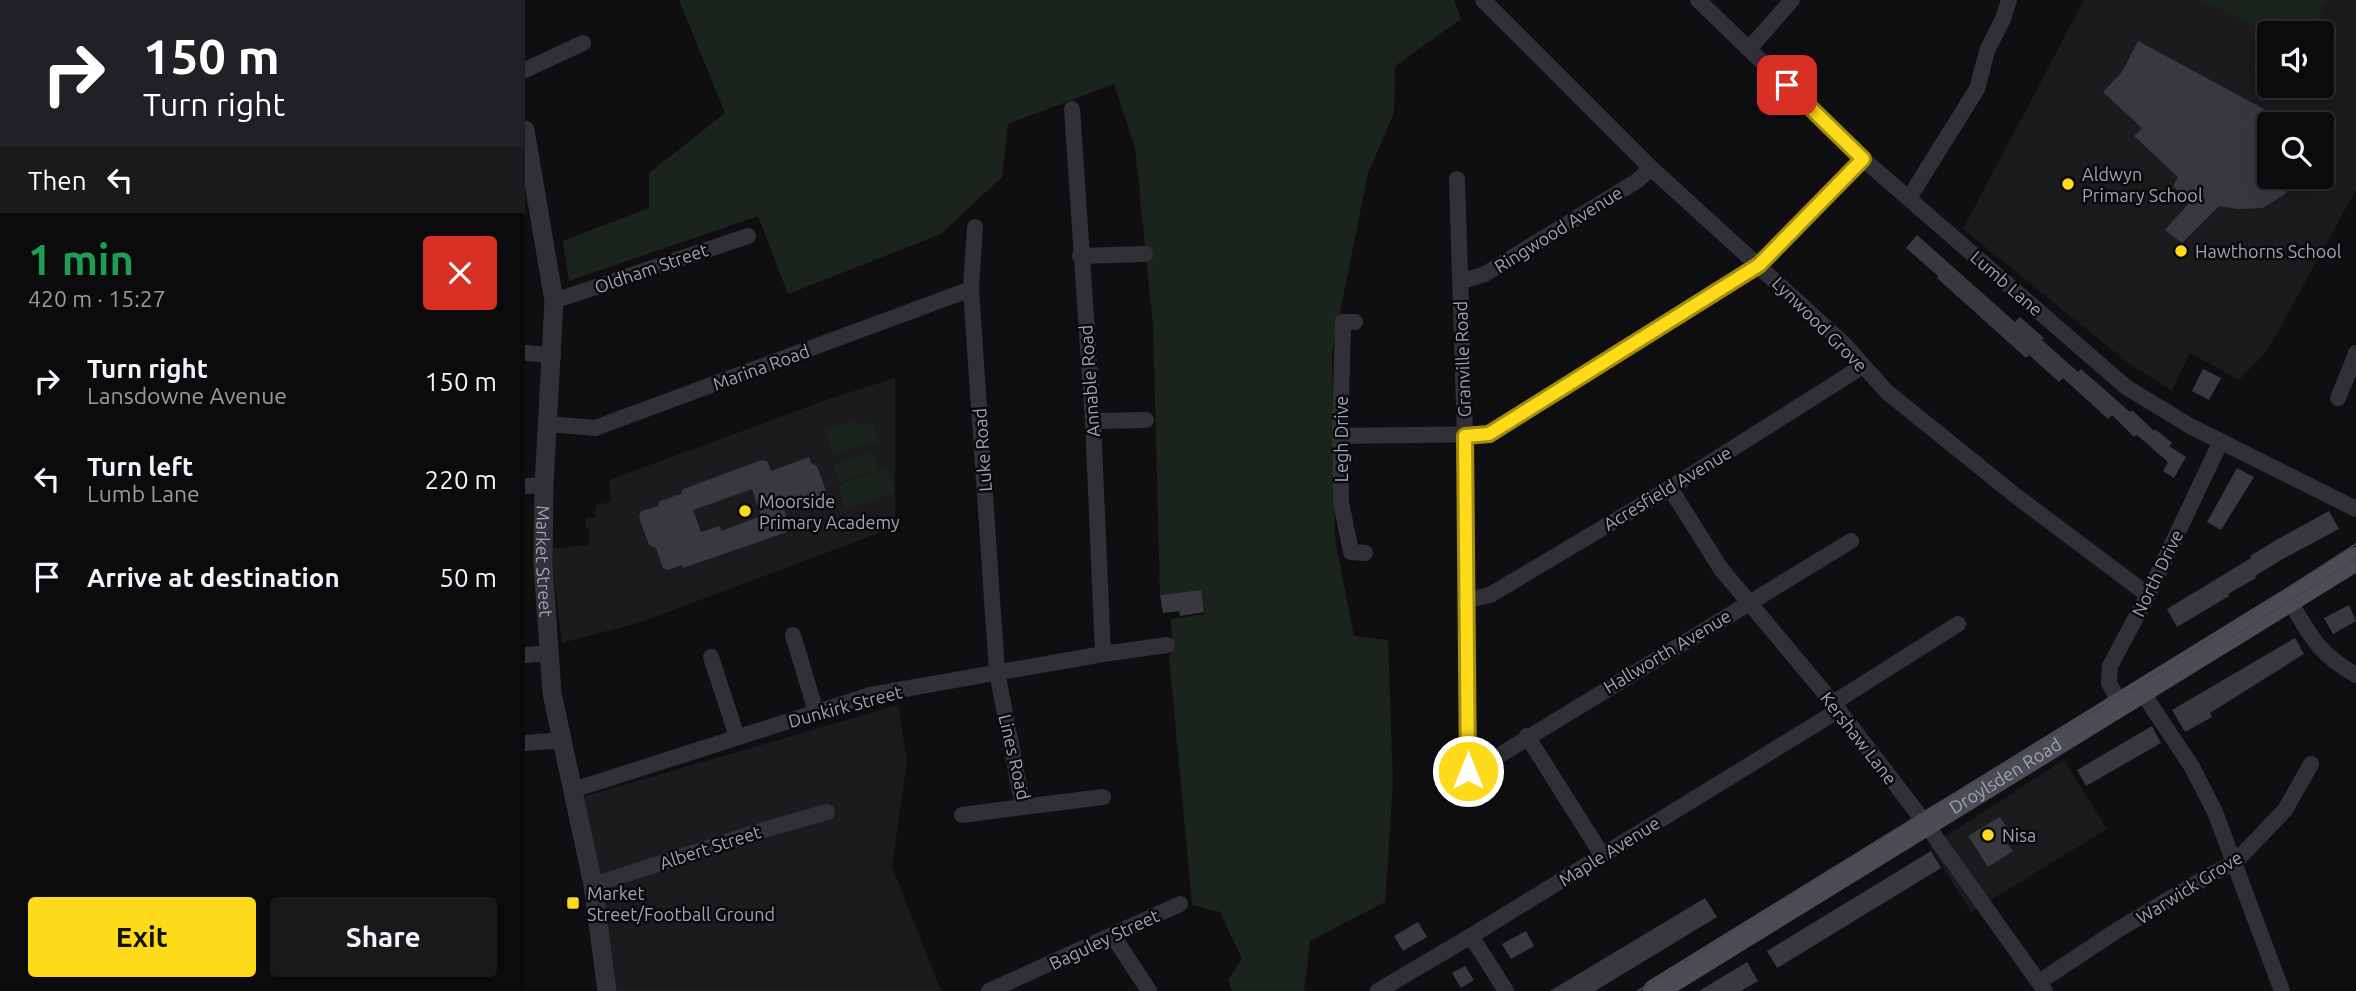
<!DOCTYPE html>
<meta charset="utf-8">
<style>
body{margin:0;font-family:Ubuntu,sans-serif;background:#19191b;color:#f1f3f6;height:100vh;display:flex;flex-direction:column;font-size:26px;white-space:nowrap}
*{box-sizing:border-box;margin:0}
p{font-size:23px;color:#9a9b9d}
.icon{flex:none;width:38px;height:38px;fill:none;stroke:currentColor;stroke-width:2;stroke-linecap:round;stroke-linejoin:round}
.map{position:relative;flex:1;overflow:hidden}
.side{display:flex;flex-direction:column;background:#0b0b0d;width:525px}
.side>*{flex:none}
.guide{background:#202124;color:#fff;overflow:hidden}
.tools{position:absolute;left:1732px;top:21px;display:grid;gap:14px}
.tools a{display:grid;place-items:center;width:77px;height:77px;border-radius:7px;background:#0b0b0d;box-shadow:0 7px 28px #0002,0 0 0 2px #2b2b2e;font-size:35px}
.pin{position:absolute;display:grid;place-items:center;width:60px;height:60px;color:#fff;margin:-30px;border-radius:14px;box-shadow:0 4px 10px #0006}
.me{position:absolute;width:77px;margin:-38px;rotate:0deg;stroke-linejoin:round;filter:drop-shadow(0 0 5px #0008)}
.turn{display:flex;align-items:center;gap:24px;height:147px;padding:0 28px;font-size:32px}
.turn .icon{width:91px;height:91px;stroke-width:2.5}
.turn b{display:block;font-size:49px;line-height:60px}
.then{display:flex;align-items:center;height:66px;padding:0 28px;background:#0003;gap:14px;font-size:26px}
.round{display:grid;place-items:center;flex:none;width:74px;height:74px;border-radius:7px;background:#19191b}
.summary{display:flex;align-items:center;justify-content:space-between;height:119px;padding:0 28px}
h1{font-size:42px;font-weight:700;line-height:52px;color:#1e9e55}
.action{display:flex;gap:14px;margin-top:auto;padding:14px 28px}
.action a{flex:1;height:80px;border-radius:7px;background:#fdda1a;color:#111;font-size:28px;font-weight:700;line-height:80px;text-align:center}
.action a+a{background:#19191b;color:#f1f3f6}
ul{padding:0;list-style:none}
li{display:flex;align-items:center;gap:21px;height:98px;padding:0 28px}
li div{flex:1}
li b{display:block;font-size:26px}
li em{font-style:normal}
main{display:flex;flex:1;min-height:0}
.map>svg:first-child{display:block}
</style>
<main>
<section class="side">
<div class="guide">
<div class="turn"><svg class="icon" aria-label="right" viewBox="0 0 24 24"><path d="M7 20v-9h11M14 6l5 5-5 5"/></svg><div><b>150 m</b>Turn right</div></div>
<div class="then">Then<svg class="icon" aria-label="left" viewBox="0 0 24 24"><path d="M17 20v-9H6M10 6l-5 5 5 5"/></svg></div>
</div>
<div class="summary"><div><h1>1 min</h1><p>420 m · 15:27</p></div><a class="round" style="background:#d93025;color:#fff"><svg class="icon" aria-label="close" viewBox="0 0 24 24"><path d="M6 6l12 12M18 6L6 18"/></svg></a></div>
<ul>
<li><svg class="icon" aria-label="right" viewBox="0 0 24 24"><path d="M7 20v-9h11M14 6l5 5-5 5"/></svg><div><b>Turn right</b><p>Lansdowne Avenue</p></div><em>150 m</em></li>
<li><svg class="icon" aria-label="left" viewBox="0 0 24 24"><path d="M17 20v-9H6M10 6l-5 5 5 5"/></svg><div><b>Turn left</b><p>Lumb Lane</p></div><em>220 m</em></li>
<li><svg class="icon" aria-label="arrive" viewBox="0 0 24 24"><path d="M6 21V4h12l-3 4 3 4H6"/></svg><div><b>Arrive at destination</b></div><em>50 m</em></li>
</ul>
<div class="action"><a>Exit</a><a>Share</a></div>
</section>
<div class="map">
<svg width="1831" height="991" viewBox="0 0 1831 991">
<rect width="100%" height="100%" fill="#0f0f11"/>
<g fill="#1b1b1e" fill-rule="evenodd">
<path d="M1559,0H1831V190L1742,351L1714,380L1665,353L1647,391L1602,362L1438,229ZM1745,33H1797V86H1745ZM1745,124H1797V177H1745Z"/>
<path d="M370,378V527L116,622L37,643L26,549L64,545V528H60L61,518H70L71,505L86,502L84,480L304,399Z"/>
<path d="M373,705L382,761L367,866L416,991H91L58,797Z"/>
<path d="M1539,760L1582,829L1446,912L1405,846Z"/>
</g>
<g fill="#1b231d">
<path d="M154,0H929L936,19L870,66L869,113L843,173L807,352L810,539L829,636L863,640L868,784L860,902L785,941L779,991H707L703,980L717,959L695,912L667,905L644,656L648,649L646,619L680,614L676,590L635,595L628,325L610,147L589,84L483,124L477,177L416,234L263,294L233,216L44,281L38,241L124,208V173L200,113Z"/>
<path d="M1676,0H1802L1786,33H1745Z"/>
<path d="M327,422L335,425L347,422L353,441L308,455L300,430Z"/>
<path d="M347,451L354,469L315,483L308,465Z"/>
<path d="M361,468L370,492L321,510L313,486Z"/>
</g>
<g fill="#38393f" fill-rule="evenodd">
<path d="M1613,41L1748,114L1759,124H1745V177H1771L1760,194L1738,208L1712,209L1694,206L1657,243L1640,230L1665,202L1648,186L1653,177L1609,136L1617,128L1578,92L1597,72Z"/>
<path d="M1392,235L1490,322L1495,317L1519,338L1517,340L1553,372L1556,369L1605,412L1607,410L1629,431L1630,429L1647,443L1644,446L1661,457L1649,478L1638,471L1643,462L1612,435L1609,437L1587,415L1583,419L1538,378L1534,382L1504,355L1501,358L1412,278L1413,276L1381,248Z"/>
<path d="M1678,369L1696,378L1684,400L1667,391Z"/>
<path d="M284,457L286,463L292,466L302,494L298,495L299,499L276,507L255,498L265,526L260,528L262,532L158,568L157,565L143,570L138,568L131,548L124,545L114,517L116,511L133,506L135,501L156,494L158,489L237,460L243,462L246,471ZM227,489L236,516L196,531L195,526L176,532L168,510Z"/>
<path d="M1712,468L1729,477L1696,530L1682,522Z"/>
<path d="M1804,511L1814,529L1756,560L1730,576L1731,578L1703,594L1704,596L1652,627L1642,609L1726,558L1725,556L1753,539Z"/>
<path d="M676,590L679,612L655,616L654,611L638,613L635,595Z"/>
<path d="M1824,605L1831,621L1808,634L1799,618Z"/>
<path d="M1770,638L1779,654L1685,713L1687,717L1660,732L1647,710Z"/>
<path d="M1627,726L1636,743L1561,786L1552,770Z"/>
<path d="M1475,817L1486,835L1478,839L1488,851L1463,867L1443,836Z"/>
<path d="M1406,851L1416,868L1252,968L1242,951Z"/>
<path d="M1180,898L1192,917L1070,991H1025Z"/>
<path d="M893,922L902,937L878,951L869,936Z"/>
<path d="M1001,931L1009,946L986,959L977,944Z"/>
<path d="M1222,962L1233,981L1216,991H1174Z"/>
<path d="M940,966L949,980L936,988L927,973Z"/>
</g>
<g fill="none" stroke-linecap="round" stroke-linejoin="round">
<g stroke="#303036" stroke-width="16">
<path d="M958,0L1126,168L1319,344L1362,392L1491,496L1623,595"/>
<path d="M1173,0L1338,159L1601,387L1665,426L1831,509"/>
<path d="M1224,49L1267,0"/>
<path d="M0,70L58,43"/>
<path d="M547,109L568,421L578,654"/>
<path d="M932,179L940,436L943,771L960,764L1326,541"/>
<path d="M1384,198L1452,89L1462,51L1478,19L1484,0"/>
<path d="M450,227L446,289L472,672L498,807L578,797"/>
<path d="M555,256L620,254"/>
<path d="M935,282L960,274L1112,181L1126,168"/>
<path d="M29,301L223,236"/>
<path d="M830,322H818L815,436L816,502L826,552L840,553"/>
<path d="M0,353L28,355"/>
<path d="M1831,353L1825,369L1831,365"/>
<path d="M1813,398L1825,369"/>
<path d="M568,421L621,420"/>
<path d="M24,424L70,428L446,289"/>
<path d="M815,436L964,434L1234,265L1338,159"/>
<path d="M0,486L19,485"/>
<path d="M1145,488L1196,569L1308,703L1401,824L1520,991"/>
<path d="M942,600L965,595L1145,488L1338,366"/>
<path d="M1765,601C1785,636 1795,655 1831,675"/>
<path d="M268,635L291,712"/>
<path d="M0,655L24,653"/>
<path d="M186,657L212,737"/>
<path d="M1617,692L1667,767L1690,812L1757,991"/>
<path d="M1308,703L1433,624"/>
<path d="M1596,705L1584,683L1585,666L1623,595L1696,441"/>
<path d="M1002,736L1077,855"/>
<path d="M0,743L37,740"/>
<path d="M48,790L345,695L578,654L642,645"/>
<path d="M437,815L498,807"/>
<path d="M68,885L242,829L302,812"/>
<path d="M588,936L624,991"/>
<path d="M946,936L981,991"/>
<path d="M1514,982L1594,929L1685,875L1710,862L1760,810L1786,764"/>
<path d="M464,991L655,904"/>
<path d="M853,991L946,936L1314,710"/>
</g>
<path stroke="#303036" stroke-width="19" id="s1" d="M0,130L29,301L19,485L18,563L27,693L68,885L82,991"/>
<path stroke="#4c4c55" stroke-width="24" id="s2" d="M1130,991L1831,559"/>
<g stroke="#47474f" stroke-width="2">
<path d="M1704,639L1831,559"/>
<path d="M1113,991L1394,815L1642,667L1831,544"/>
</g>
</g>
<g fill="none" stroke-linecap="round" stroke-linejoin="round">
<g stroke="#a48e11" stroke-width="18">
<path id="route" d="M943,771L940,436L964,434L1234,265L1338,159L1262,85"/>
</g>
<use href="#route" stroke="#fdda1a" stroke-width="12"/>
</g>
<g fill="#fdda1a" stroke="#0a0a0b" stroke-width="2.5">
<circle cx="1543" cy="184" r="7"/>
<circle cx="1656" cy="251" r="7"/>
<circle cx="220" cy="511" r="7"/>
<circle cx="1463" cy="835" r="7"/>
<rect x="41" y="896" width="14" height="14" rx="3.5"/>
</g>
<g text-anchor="middle" dominant-baseline="central" stroke-width="5" stroke-linejoin="round" paint-order="stroke">
<g font-size="18" fill="#9fa2b3" stroke="#0a0a0b" text-anchor="start">
<text x="1557" y="174">Aldwyn<tspan x="1557" dy="21">Primary School</tspan></text>
<text x="1670" y="251">Hawthorns School</text>
<text x="234" y="501">Moorside<tspan x="234" dy="21">Primary Academy</tspan></text>
<text x="1477" y="835">Nisa</text>
<text x="62" y="893">Market<tspan x="62" dy="21">Street/Football Ground</tspan></text>
</g>
<g font-size="18" fill="#9fa2b3" stroke="#0a0a0b">
<text transform="translate(1033 229) rotate(-32)">Ringwood Avenue</text>
<text transform="translate(126 268) rotate(-19)">Oldham Street</text>
<text transform="translate(1482 283) rotate(41)">Lumb Lane</text>
<text transform="translate(1295 324) rotate(45)">Lynwood Grove</text>
<text transform="translate(937 359) rotate(-92)">Granville Road</text>
<text transform="translate(236 367) rotate(-20)">Marina Road</text>
<text transform="translate(564 381) rotate(-94)">Annable Road</text>
<text transform="translate(816 439) rotate(-90)">Legh Drive</text>
<text transform="translate(457 450) rotate(-94)">Luke Road</text>
<text transform="translate(1142 488) rotate(-31)">Acresfield Avenue</text>
<text stroke="none"><textPath href="#s1" startOffset="434">Market Street</textPath></text>
<text transform="translate(1632 573) rotate(-64)">North Drive</text>
<text transform="translate(1142 651) rotate(-31)">Hallworth Avenue</text>
<text transform="translate(320 706) rotate(-15)">Dunkirk Street</text>
<text transform="translate(1334 738) rotate(52)">Kershaw Lane</text>
<text transform="translate(490 757) rotate(77)">Lines Road</text>
<text stroke="none"><textPath href="#s2" startOffset="411">Droylsden Road</textPath></text>
<text transform="translate(185 847) rotate(-18)">Albert Street</text>
<text transform="translate(1084 851) rotate(-32)">Maple Avenue</text>
<text transform="translate(1664 887) rotate(-32)">Warwick Grove</text>
<text transform="translate(579 939) rotate(-25)">Baguley Street</text>
</g>
</g>
</svg>
<div class="tools">
<a><svg class="icon" aria-label="sound" viewBox="0 0 24 24"><path d="M4 9h4l5-4v14l-5-4H4zM17 9q2 3 0 6"/></svg></a>
<a><svg class="icon" aria-label="search" viewBox="0 0 24 24"><circle cx="10" cy="10" r="6"/><path d="M15 15l6 6"/></svg></a>
</div>
<div class="pin" style="left:1262px;top:85px;background:#d93025"><svg class="icon" aria-label="arrive" viewBox="0 0 24 24"><path d="M6 21V4h12l-3 4 3 4H6"/></svg></div>
<svg class="me" style="left:943px;top:771px" viewBox="-20 -20 40 40"><circle r="17" fill="#fdda1a" stroke="#fff" stroke-width="3"/><path d="M0-11L8 9 0 5-8 9z" fill="#fff"/></svg>
</div>
</main>
